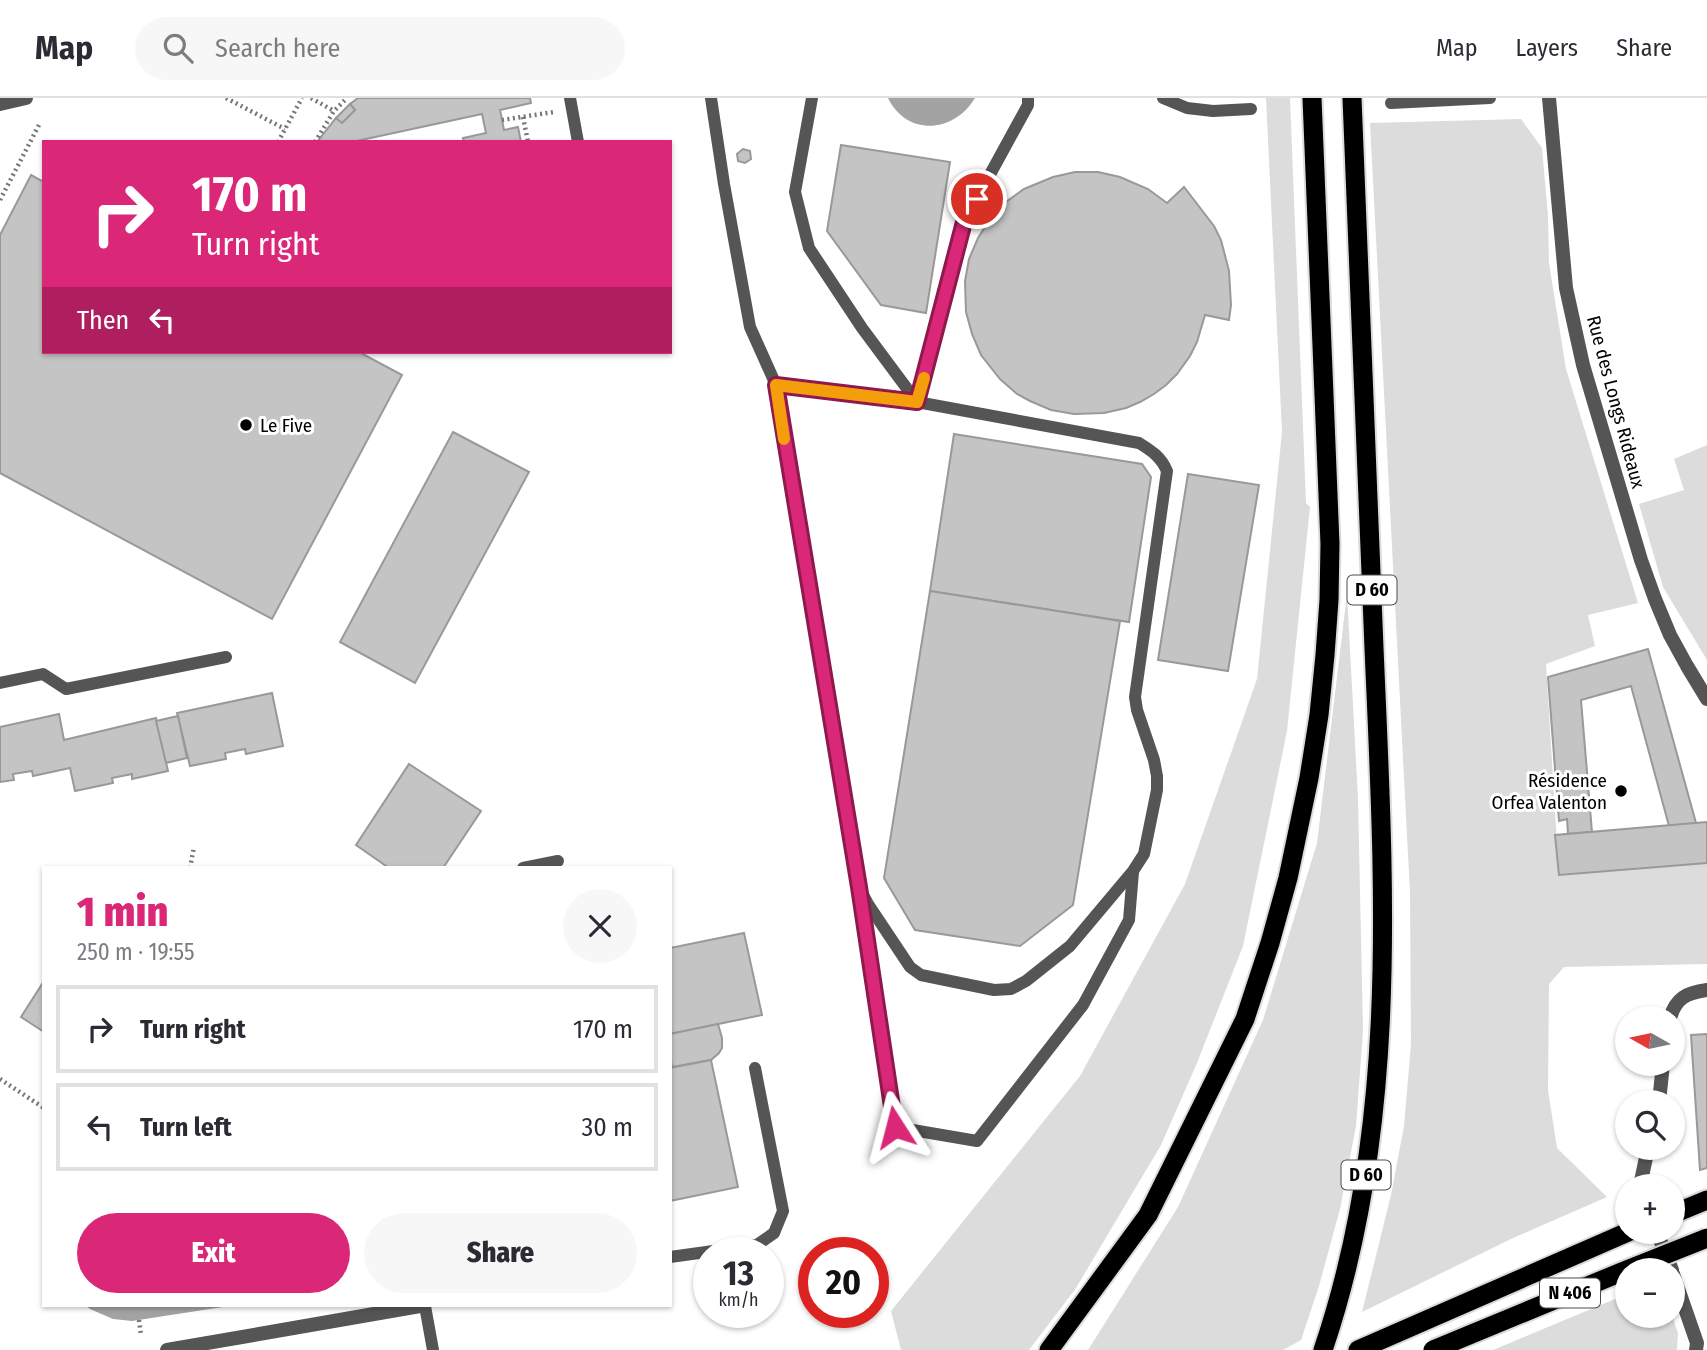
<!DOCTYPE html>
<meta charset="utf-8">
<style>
body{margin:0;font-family:"Fira Sans Condensed",sans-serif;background:#f7f7f7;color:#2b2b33;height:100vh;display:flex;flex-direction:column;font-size:26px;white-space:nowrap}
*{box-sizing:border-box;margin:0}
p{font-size:23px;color:#7c7c81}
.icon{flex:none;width:38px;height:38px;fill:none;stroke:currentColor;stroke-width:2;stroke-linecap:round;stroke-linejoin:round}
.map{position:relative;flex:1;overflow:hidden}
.side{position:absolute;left:42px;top:768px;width:630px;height:441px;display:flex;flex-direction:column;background:#fff;border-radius:0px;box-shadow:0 2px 5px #0004}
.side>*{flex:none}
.hud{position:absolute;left:42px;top:42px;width:630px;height:214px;border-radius:0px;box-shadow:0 2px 5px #0004;background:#db2777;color:#fff;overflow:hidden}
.needle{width:46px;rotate:279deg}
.buttons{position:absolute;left:1615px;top:908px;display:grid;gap:14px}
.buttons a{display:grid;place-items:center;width:70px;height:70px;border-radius:50%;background:#fff;box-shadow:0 2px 5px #0004;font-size:35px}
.speed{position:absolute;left:693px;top:1139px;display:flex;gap:14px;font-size:35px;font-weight:700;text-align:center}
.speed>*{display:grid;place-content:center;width:91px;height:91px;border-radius:50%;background:#fff;box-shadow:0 2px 5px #0004;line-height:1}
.speed small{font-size:18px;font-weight:400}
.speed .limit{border:10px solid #d22;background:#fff;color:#111}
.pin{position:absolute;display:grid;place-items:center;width:60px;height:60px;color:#fff;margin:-30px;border:4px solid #fff;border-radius:50%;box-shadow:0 2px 7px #0007}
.me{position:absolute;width:77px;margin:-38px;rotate:351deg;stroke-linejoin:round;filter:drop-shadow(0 0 5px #0008)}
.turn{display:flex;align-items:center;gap:24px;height:147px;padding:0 35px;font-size:32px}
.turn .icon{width:91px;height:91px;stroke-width:2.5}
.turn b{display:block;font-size:49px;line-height:60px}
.then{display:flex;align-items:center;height:66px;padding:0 35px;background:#0003;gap:14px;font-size:26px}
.round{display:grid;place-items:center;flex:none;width:74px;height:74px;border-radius:37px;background:#f7f7f7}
.summary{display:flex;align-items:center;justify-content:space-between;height:119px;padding:0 35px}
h1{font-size:42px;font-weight:800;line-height:52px;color:#db2777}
.button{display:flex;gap:14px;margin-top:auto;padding:14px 35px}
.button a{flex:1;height:80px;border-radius:42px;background:#db2777;color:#fff;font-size:28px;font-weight:800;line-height:80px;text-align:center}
.button a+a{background:#f7f7f7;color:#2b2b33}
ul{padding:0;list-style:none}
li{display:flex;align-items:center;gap:21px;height:88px;margin:0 14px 10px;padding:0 21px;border:4px solid #e1e1e2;border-radius:0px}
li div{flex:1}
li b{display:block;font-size:26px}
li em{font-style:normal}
header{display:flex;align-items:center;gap:42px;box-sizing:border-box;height:98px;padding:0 35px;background:#fff;border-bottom:2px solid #e1e1e2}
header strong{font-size:33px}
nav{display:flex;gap:38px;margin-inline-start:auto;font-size:24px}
.search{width:490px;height:63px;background:#f7f7f7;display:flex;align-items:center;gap:18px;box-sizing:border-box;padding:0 24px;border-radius:38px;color:#7c7c81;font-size:26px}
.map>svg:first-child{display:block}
</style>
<header>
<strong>Map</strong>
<div class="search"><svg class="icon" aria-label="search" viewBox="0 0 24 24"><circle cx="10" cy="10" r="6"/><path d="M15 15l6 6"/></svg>Search here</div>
<nav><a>Map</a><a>Layers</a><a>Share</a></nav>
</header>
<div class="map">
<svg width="1707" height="1252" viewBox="0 0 1707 1252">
<rect width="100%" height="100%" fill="#fff"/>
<g fill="#dcdcdc">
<path d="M1266,0H1290L1306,405L1310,409L1287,633L1243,848L1197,965L1161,1047L1076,1190L1029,1252H901L891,1213L1080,978L1185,786L1257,581L1282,334Z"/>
<path d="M1521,21L1542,50L1548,118L1549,165L1566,271L1638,505L1588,517L1595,548L1546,566L1559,777L1707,765V866L1564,869L1549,886L1548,992L1557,1050L1607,1099L1513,1140L1362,1214L1391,1097L1404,1028L1411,946L1410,795L1370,25Z"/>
<path d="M1707,347V562L1663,489L1639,406L1684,392L1674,361Z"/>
<path d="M1347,496L1358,700L1363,933L1356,1028L1340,1111L1319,1188L1301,1242L1283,1252H1088L1178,1109L1263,922L1317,745Z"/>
<path d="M1627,1196L1628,1218H1672L1678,1235L1677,1252H1493Z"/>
</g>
<g fill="#a3a3a3">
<path d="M888,0H975C954,35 907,39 888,0Z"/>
<path d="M86,1208H229L132,1223L113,1221L90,1211Z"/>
</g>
<g fill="#c4c4c4" stroke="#999" stroke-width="2">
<path d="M358,0H530L531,5L500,12L504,32L518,29L521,44H464L463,40L486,35L482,16L352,44H317L336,20L342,25L355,12L350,6Z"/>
<path d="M350,6L355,12L342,25L336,20Z"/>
<path d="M841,47L950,64L926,215L881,207L827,133Z"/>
<path d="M743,51L750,53L751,61L745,65L738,63L737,56Z"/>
<path d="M1075,74H1098L1120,79L1148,91L1167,105L1184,89L1214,128L1221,142L1229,173L1231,207L1229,222L1205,217L1197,244L1190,258L1177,276L1166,287L1154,296L1140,304L1126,310L1104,315L1074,316L1051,312L1030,303L1017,296L1000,281L981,257L972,236L966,214L965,183L969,161L978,140L990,121L1006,104L1024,91L1053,79Z"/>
<path d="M31,77L44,84V254H359L402,277L272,521L0,375V137Z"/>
<path d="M453,334L529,374L415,585L340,544Z"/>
<path d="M954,336L1142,366L1151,379L1129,524L930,493Z"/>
<path d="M1188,376L1259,387L1228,573L1158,562Z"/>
<path d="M930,493L1120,523L1073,807L1020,848L915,832L884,780Z"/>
<path d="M1648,551L1696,725L1669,728L1631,588L1581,602L1592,734L1568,736L1567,721L1559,723L1548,579Z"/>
<path d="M272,595L283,648L246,656L245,651L225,655L226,661L190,668L177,615Z"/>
<path d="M59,616L64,642L156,620L168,673L132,681V676L112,680L113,685L75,693L70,670L33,678L32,673L13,676L14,682L0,684V629Z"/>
<path d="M178,618L187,660L166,665L156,623Z"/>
<path d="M409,666L481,713L443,770H389L356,747Z"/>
<path d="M1707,724V765L1559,777L1555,737Z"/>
<path d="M744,835L762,917L670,936V850Z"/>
<path d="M44,883V934L21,919Z"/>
<path d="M718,926L722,940V950L719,955L711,962L672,969L670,958V936Z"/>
<path d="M1707,936V1070L1700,1072L1691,937Z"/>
<path d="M711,962L738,1089L670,1103V970Z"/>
</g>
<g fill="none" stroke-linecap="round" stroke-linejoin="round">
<g stroke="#dbdbdb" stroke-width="23">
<g id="trunk">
<path d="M1673,1116L1707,1102"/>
<path d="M1049,1252L1148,1117L1245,921L1270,845L1288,780L1309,680L1319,617L1325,557L1329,502L1330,446L1312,0"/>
<path d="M1323,1252C1400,1026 1384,784 1374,550C1367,367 1359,183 1352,0"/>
<path d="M1358,1252L1628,1134"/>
</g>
</g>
<g stroke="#777" stroke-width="4.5" stroke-dasharray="2 3.5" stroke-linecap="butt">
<path d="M226,0L285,31"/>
<path d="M311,0L334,13"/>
<path d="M523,19L528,44"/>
<path d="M502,22L554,14"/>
<path d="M278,44L302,0"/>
<path d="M315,44L334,13L347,0"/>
<path d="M0,102L39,27"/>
<path d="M190,770L194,749"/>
<path d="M0,981L44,1010"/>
<path d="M139,1222L141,1237"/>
</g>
<g stroke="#555" stroke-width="12">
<path d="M570,0L578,44"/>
<path d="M711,0L724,86L750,229L776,287L859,789L868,806L910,869L921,877L994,892L1011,891L1026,883L1070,848L1133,773L1144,756L1157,692V678L1154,662L1137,612L1135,599L1167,373C1161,359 1152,353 1139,345L917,304L776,287"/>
<path d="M812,0L795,94L809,150L862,230L917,304"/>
<path d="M1163,0L1187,10L1213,13L1251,11"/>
<path d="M1391,5L1490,0"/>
<path d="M917,304L964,124L1028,7V0"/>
<path d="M0,585L43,576L66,591L226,559"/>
<path d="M523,770L558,763"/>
<path d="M860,799L895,1029L977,1043L1083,907L1129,822L1133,774"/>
<path d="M670,1159L757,1147L774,1135L783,1113L755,970"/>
<path d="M425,1208L433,1252"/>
</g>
<g stroke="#555" stroke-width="14">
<path d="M1549,0L1566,190L1583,267L1641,462L1655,501L1670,537L1687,568L1707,601"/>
<path d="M0,6L26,0"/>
<path d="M1670,920C1676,900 1686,895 1707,892"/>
<path d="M1659,1004L1663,966"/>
<path d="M1640,1088L1648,1050"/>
<path d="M1657,1134L1672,1172"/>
<path d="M1673,1176L1697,1245L1696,1252"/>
<path d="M167,1252L420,1208"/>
</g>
<use href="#trunk" stroke="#000" stroke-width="19"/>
<g stroke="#dbdbdb" stroke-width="23" stroke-linecap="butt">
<path id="trunk-bridge" d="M1433,1252L1624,1173L1707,1140"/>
</g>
<use href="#trunk-bridge" stroke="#000" stroke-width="19"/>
</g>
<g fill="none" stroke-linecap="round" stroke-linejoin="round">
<g stroke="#8e194d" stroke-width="18">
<path id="route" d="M895,1029L859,789L776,287L917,304L964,124L977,101"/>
</g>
<use href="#route" stroke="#db2777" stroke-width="12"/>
<path stroke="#f59e0b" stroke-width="12" d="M784,341L776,287L917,304L924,280"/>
</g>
<g fill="#000" stroke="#fff" stroke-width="2.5">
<circle cx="246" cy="327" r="7"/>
<circle cx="1621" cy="693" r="7"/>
</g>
<g text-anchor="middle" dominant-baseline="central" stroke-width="6" stroke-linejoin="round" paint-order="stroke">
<g fill="#fff" stroke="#4c4c4c" stroke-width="2">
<rect x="1347.5" y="477.5" width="49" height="29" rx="5"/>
<rect x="1341.5" y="1062.5" width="49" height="29" rx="5"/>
<rect x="1540" y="1180.5" width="60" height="29" rx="5"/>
</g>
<g font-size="18" font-weight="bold" fill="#000">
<text x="1372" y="492">D 60</text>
<text x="1366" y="1077">D 60</text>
<text x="1570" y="1195">N 406</text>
</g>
<g font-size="19" fill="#000" stroke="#fff">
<text transform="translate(1616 304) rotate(75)">Rue des Longs Rideaux</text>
</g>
<g font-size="19" fill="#000" stroke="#fff" text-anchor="start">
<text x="260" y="327">Le Five</text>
<text x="1607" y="682" text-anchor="end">Résidence<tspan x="1607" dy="22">Orfea Valenton</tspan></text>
</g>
</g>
</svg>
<div class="buttons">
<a><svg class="needle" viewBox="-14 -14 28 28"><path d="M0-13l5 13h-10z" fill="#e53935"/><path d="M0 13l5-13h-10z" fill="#7c7c81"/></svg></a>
<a><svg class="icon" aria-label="search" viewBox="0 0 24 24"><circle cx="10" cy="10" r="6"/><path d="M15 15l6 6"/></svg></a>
<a>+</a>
<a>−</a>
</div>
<div class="speed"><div>13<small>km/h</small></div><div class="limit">20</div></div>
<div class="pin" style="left:977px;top:101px;background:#d93025"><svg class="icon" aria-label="arrive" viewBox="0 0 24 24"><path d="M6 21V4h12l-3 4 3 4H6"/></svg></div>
<svg class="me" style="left:895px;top:1029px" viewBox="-20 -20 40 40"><path d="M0-17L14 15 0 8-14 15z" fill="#db2777" stroke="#fff" stroke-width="4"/></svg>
<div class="hud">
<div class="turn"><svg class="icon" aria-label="right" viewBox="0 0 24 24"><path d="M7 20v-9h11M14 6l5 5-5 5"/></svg><div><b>170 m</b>Turn right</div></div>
<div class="then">Then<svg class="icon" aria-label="left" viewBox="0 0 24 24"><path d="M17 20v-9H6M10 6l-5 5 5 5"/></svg></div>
</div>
<section class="side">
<div class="summary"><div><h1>1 min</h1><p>250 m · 19:55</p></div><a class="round"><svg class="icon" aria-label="close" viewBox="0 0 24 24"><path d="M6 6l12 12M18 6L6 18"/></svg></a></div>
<ul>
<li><svg class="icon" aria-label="right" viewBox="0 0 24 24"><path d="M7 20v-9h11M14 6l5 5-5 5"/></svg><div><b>Turn right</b></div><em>170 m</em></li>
<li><svg class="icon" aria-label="left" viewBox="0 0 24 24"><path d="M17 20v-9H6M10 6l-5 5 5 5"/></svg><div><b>Turn left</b></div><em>30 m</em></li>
</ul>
<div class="button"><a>Exit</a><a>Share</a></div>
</section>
</div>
